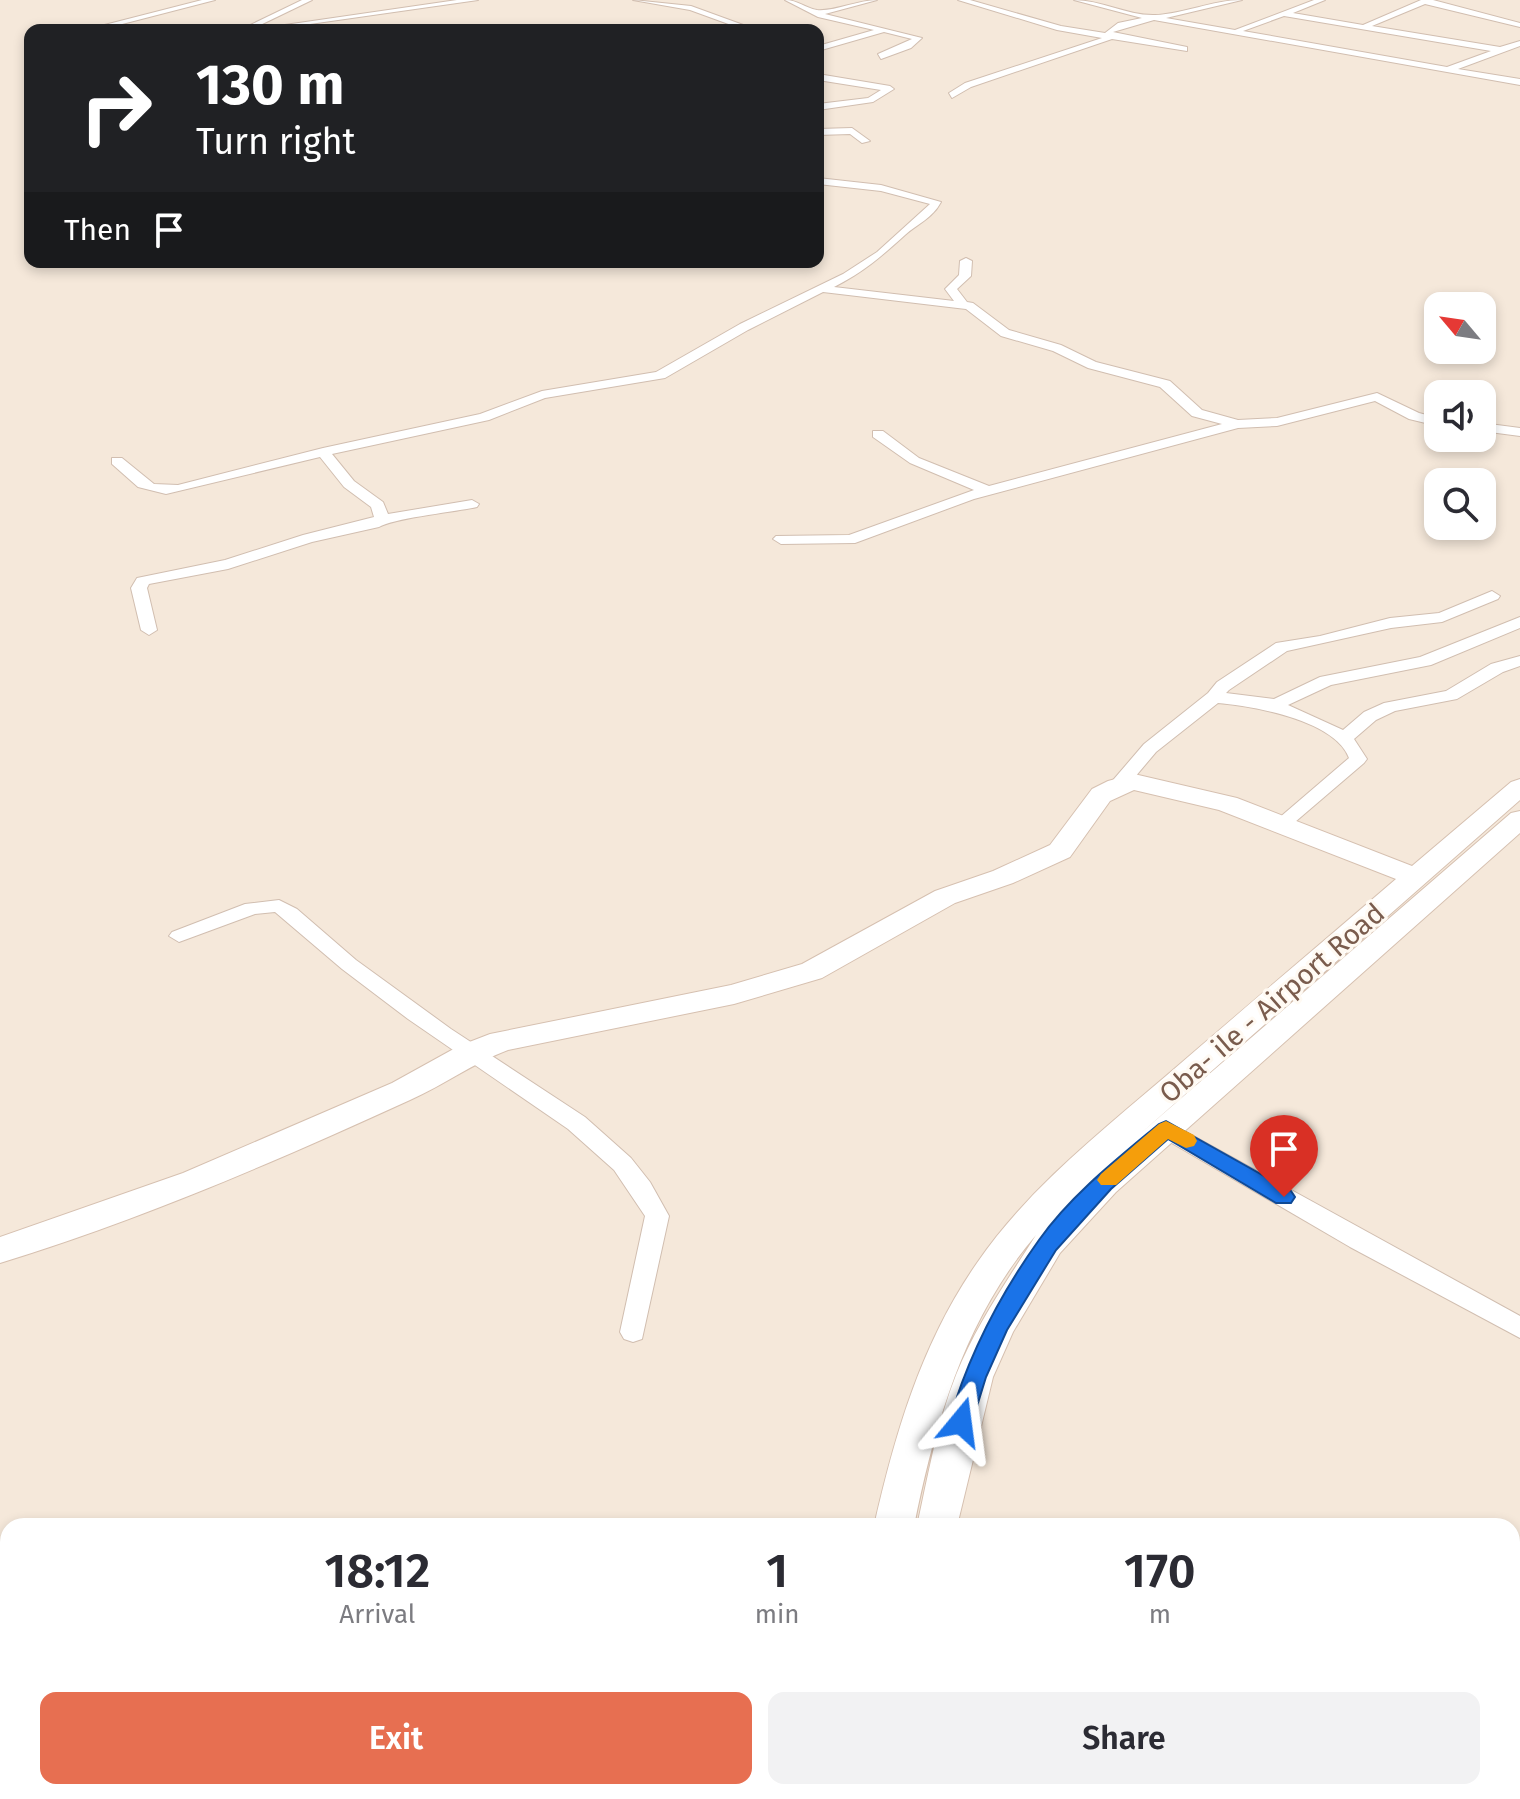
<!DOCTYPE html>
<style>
body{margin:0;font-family:"Fira Sans",sans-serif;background:#f2f2f3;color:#2b2b33;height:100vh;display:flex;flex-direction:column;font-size:30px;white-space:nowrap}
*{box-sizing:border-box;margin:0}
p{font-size:26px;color:#7c7c81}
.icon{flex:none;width:44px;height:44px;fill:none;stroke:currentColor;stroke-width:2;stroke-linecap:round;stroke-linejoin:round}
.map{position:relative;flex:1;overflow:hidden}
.panel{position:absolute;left:0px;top:1518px;width:1520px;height:282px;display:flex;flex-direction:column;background:#fff;border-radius:24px 24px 0 0;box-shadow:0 4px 12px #0003}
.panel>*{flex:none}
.banner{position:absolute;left:24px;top:24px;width:800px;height:244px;border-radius:16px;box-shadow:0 4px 12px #0003;background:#202124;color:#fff;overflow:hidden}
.needle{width:52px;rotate:299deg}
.tools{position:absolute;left:1424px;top:292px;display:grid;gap:16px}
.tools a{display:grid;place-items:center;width:72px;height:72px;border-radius:16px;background:#fff;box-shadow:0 4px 12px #0003;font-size:40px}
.pin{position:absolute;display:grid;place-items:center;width:68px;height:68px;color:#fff;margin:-82px -34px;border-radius:50% 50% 50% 0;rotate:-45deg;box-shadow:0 0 8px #0007}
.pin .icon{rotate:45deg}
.me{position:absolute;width:88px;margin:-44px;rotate:16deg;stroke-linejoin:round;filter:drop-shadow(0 0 6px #0008)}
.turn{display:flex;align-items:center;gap:28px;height:168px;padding:0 40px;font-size:36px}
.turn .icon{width:104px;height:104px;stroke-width:2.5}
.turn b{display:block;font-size:56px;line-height:68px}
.then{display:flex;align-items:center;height:76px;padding:0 40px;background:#0003;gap:16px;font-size:30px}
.eta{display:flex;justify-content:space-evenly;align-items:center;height:136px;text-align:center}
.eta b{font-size:48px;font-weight:600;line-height:56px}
.action{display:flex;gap:16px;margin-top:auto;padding:16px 40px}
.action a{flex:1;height:92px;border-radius:16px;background:#e76f51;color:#fff;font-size:32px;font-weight:600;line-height:92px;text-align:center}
.action a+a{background:#f2f2f3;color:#2b2b33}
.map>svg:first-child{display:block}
</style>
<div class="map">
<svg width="1520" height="1799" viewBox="0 0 1520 1799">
<rect width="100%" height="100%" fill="#fdf6ec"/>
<path fill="#f5e8da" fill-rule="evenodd" d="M0,0H1520V1799H0ZM30,30H818V262H30ZM1438,306H1482V350H1438ZM1438,394H1482V438H1438ZM1438,482H1482V526H1438ZM8,1526H1512V1792H8Z"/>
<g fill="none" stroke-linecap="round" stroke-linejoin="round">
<g stroke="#d1beb0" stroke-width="2">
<g id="street">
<path d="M202,0H215L99,30H85Z"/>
<path d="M302,0H312L250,30H240Z"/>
<path d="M457,0H478L282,28L278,26Z"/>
<path d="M633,0L691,6L757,30H745L690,10Z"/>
<path d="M785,0C798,0 805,8 817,10C832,12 859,0 877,0L825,14L922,38L911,48L881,59L878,54L912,39L884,32L818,51V46L874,30L818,17Z"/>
<path d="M958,0H970L1061,26L1105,33L1118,23L1142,18L1074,0C1101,0 1128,16 1155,15C1184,14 1212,0 1242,0L1166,18L1235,30L1314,0H1325L1293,13L1363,25L1421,0H1433L1520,23V27L1425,4L1372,26L1500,47L1520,41V46L1458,69L1520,79V85L1154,20L1113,32L1187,47V51L1112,39L971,87L952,98L949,93L965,83L1102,38L1057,30ZM1284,16L1491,51L1447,67L1243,31Z"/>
<path d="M818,74L890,86L894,89L873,102L818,110V104L868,98L881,90L818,80Z"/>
<path d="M818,129L852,128L870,141L862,143L850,134L818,135Z"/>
<path d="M818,178L881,185L941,202C933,218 917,224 905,235C882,256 862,273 834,287L954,301L945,289L959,275L960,261L966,258L972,261L971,276L957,289L967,302L973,303L1009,330L1061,345L1096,362L1170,381L1202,410L1238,420L1277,418L1377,393L1419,413L1438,418V426L1409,419L1375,401L1277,426L1238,428L974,499L855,543L781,544L773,539L776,536L849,535L974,490L910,463L873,437V431H883L919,458L989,486L1222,424L1192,416L1160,387L1088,368L1053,351L1001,336L966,309L823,292L748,330L665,378L545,398L489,420L332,454L354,481L383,502L388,514L472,500L479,504L477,507C455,512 394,518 379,527L312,542L228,569L149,584L147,588L157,630L149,635L141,630L131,588L137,578L225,560L303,535L374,517L371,507L344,487L320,457L166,494L138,487L112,464V458H122L154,484L178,485L323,448L480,414L542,391L656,372L740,324L843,274L877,252L930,204L881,191L818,184Z"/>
<path d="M1482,423L1520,428V436L1482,431Z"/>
<path d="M1492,591L1500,596L1498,599L1442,622L1391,628L1287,651L1229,690L1226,693L1274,699L1320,677L1420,657L1520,617V628L1431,665L1331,685L1288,705L1343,730L1364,712L1384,703L1446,691L1491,664L1520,656V666L1503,672L1457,699L1395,711L1376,720L1354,739L1367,759L1364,763L1288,828H1274L1272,824L1349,758C1335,720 1252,706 1218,703L1156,752L1124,790L1117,792L1108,786L1144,744L1208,693L1217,682L1276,643L1320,636L1390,618L1439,613Z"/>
<path d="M279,900L297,909L356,960L451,1029L585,1117L631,1158L650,1182L669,1216L642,1339L633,1342L624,1339L620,1332L645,1216L614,1170L568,1129L408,1019L342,969L275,912L255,914L179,942L169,936L172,932L245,904Z"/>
<path d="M1166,1121L1520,1316V1338L1350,1247L1158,1135L1154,1129L1158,1123Z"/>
</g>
</g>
<g stroke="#d6c0b0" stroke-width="2">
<g id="secondary">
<path d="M1134,774L1237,798L1412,866L1511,782L1520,779V800L1141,1133L1511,813L1520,811V833L1116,1192L1060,1253L1013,1332L993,1377L957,1526H917C928,1476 937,1423 956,1375C976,1325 1007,1281 1036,1235C965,1318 935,1422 914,1526H874C895,1433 922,1342 977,1263C1028,1189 1098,1134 1166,1076C1242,1010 1319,945 1396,879L1219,810L1134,790L1110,801L1070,857L1013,883L955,903L822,978L734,1004L508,1050C473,1063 444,1085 410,1100C277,1161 140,1220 0,1263V1237L183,1173L392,1083L459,1046L490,1034L731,985L802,964L935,891L993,871L1050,845L1092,789L1108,781Z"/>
<path d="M884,1792H930L931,1799H885Z"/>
<path d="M935,1792H981L982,1799H936Z"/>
</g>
</g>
<use href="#street" fill="#fff" fill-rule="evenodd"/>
<use href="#secondary" fill="#fff" fill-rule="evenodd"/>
</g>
<path fill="#1a73e8" stroke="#114b97" stroke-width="2" d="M1166,1121L1291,1191L1295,1197L1291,1203H1276L1168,1139L1111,1189L1056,1250L1007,1330L986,1377L970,1429L961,1432L952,1429L949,1422C968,1356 999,1296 1039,1240C1071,1195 1117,1159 1159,1124Z"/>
<path fill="#f59e0b" d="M1166,1121L1194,1135L1197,1141L1194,1146L1186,1148L1168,1139L1116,1185H1101L1097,1180L1101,1174L1159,1124Z"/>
<g text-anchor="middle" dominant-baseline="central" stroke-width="6" stroke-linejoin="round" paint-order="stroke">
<g font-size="28" fill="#7a5c4d" stroke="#fffaf3">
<text transform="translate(1272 1003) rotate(-41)">Oba- ile - Airport Road</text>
</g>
</g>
</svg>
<div class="tools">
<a><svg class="needle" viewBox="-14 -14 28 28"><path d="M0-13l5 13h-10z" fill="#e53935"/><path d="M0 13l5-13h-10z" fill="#7c7c81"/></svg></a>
<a><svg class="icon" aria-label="sound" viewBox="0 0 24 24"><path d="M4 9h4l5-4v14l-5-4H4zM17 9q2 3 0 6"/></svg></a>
<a><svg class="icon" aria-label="search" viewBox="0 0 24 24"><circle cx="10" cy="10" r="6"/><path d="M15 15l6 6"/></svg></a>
</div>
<div class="pin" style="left:1284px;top:1197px;background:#d93025"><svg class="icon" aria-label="arrive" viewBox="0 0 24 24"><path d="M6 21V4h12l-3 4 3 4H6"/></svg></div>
<svg class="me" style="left:961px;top:1422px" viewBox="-20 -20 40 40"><path d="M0-17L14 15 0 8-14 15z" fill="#1a73e8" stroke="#fff" stroke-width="4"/></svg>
<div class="banner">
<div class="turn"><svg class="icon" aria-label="right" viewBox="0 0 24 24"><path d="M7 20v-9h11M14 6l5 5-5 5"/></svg><div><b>130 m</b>Turn right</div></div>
<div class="then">Then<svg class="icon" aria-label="arrive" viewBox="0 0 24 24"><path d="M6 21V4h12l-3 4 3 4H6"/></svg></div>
</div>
<section class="panel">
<div class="eta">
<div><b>18:12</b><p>Arrival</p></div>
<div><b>1</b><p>min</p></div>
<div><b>170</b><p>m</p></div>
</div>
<div class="action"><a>Exit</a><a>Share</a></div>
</section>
</div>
